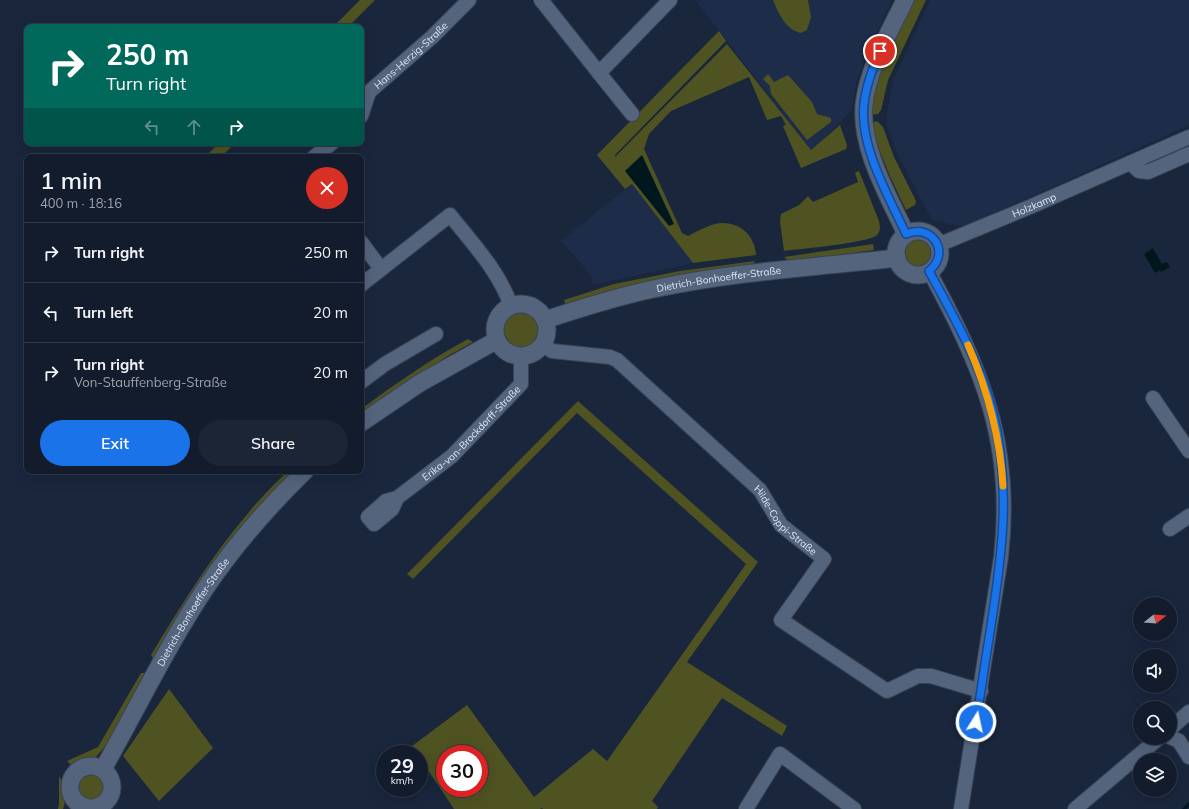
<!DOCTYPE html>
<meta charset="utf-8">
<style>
body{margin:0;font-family:Mulish,sans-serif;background:#1c2535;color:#f1f3f6;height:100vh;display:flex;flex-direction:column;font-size:15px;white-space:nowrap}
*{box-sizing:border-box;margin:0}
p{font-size:13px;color:#9da1aa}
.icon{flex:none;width:22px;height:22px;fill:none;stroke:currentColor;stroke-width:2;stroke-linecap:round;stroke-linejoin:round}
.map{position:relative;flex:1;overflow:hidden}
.panel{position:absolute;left:24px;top:154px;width:340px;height:320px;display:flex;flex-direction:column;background:#131c2d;border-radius:8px;box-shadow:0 4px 16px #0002,0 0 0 1px #323a49}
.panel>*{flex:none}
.banner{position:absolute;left:24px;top:24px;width:340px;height:122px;border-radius:8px;box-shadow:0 4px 16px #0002,0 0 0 1px #323a49;background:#00695c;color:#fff;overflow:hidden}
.needle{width:26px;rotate:73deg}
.controls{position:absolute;left:1133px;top:597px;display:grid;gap:8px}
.controls a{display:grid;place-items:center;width:44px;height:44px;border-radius:50%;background:#131c2d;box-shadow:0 4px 16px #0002,0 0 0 1px #323a49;font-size:20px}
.speed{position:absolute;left:376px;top:745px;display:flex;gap:8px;font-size:20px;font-weight:700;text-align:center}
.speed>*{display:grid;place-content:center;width:52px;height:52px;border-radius:50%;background:#131c2d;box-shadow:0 4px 16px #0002,0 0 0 1px #323a49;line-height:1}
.speed small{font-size:10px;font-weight:400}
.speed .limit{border:6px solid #d22;background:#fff;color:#111}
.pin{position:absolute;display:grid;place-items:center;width:34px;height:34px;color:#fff;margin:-17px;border:2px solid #fff;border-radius:50%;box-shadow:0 1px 4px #0007}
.me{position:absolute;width:44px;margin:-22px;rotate:10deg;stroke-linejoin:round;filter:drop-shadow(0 0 3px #0008)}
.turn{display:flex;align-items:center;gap:14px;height:84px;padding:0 16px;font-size:18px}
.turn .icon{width:52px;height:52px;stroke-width:2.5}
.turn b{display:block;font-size:28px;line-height:34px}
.lanes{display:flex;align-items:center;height:38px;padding:0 16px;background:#0003;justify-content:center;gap:20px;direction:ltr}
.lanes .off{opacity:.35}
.round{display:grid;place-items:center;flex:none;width:42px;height:42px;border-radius:21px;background:#1c2535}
.head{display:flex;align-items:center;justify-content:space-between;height:68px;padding:0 16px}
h1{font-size:24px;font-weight:600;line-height:30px}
.cta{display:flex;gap:8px;margin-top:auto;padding:8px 16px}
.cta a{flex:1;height:46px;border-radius:24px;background:#1a73e8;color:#fff;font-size:16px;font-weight:600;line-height:46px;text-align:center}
.cta a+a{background:#1c2535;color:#f1f3f6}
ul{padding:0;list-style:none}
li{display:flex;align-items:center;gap:12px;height:60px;padding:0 16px;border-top:1px solid #323a49}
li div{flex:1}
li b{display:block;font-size:15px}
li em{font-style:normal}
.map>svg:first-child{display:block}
</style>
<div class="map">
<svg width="1189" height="809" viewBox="0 0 1189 809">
<rect width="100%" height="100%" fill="#19263c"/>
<g fill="#1d2d49">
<path d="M695,0H892L867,53L856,83L852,110L812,151Z"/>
<path d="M930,0H1189V125L964,227L932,220L896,151L887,124V113L893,81Z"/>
<path d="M632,184L693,263L593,285L591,275L561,241Z"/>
</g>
<g fill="#4f5322" fill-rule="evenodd">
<path d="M360,0H375L348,27H333Z"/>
<path d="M773,0H808L811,17L807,30L801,33C786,30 778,13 773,0Z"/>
<path d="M913,0H926L888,80L881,110L878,114L870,115C871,78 897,33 913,0Z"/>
<path d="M719,31L726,41L615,155V157L727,44L811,150L840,125L847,145L846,149L801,168L783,126L786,125L781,116L767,120L749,77L671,111L649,134L644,149L682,233L688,236C698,231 711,223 723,223C742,223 755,237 756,255L693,263L632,184L625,189L597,155Z"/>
<path d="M768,74L774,82L788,75L812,102L817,114L831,118V122L807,140L771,94L770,86L763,79Z"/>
<path d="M877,121L883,127L894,157L916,201L915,205L906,210C892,181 879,154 871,123Z"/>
<path d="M219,143H235L221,157H205Z"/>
<path d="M859,171L879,221C880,226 881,231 877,235C869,243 799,249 784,251L780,222L781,214L799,205L808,196L813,202L858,182L855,173Z"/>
<circle cx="918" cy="253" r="13"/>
<path d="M873,244L874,250L790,262L784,257Z"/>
<path d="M755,261L751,267L615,291L565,304L564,300L614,284L680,271Z"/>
<circle cx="521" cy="330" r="17"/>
<path d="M468,339L473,342L446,357L361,416V409C395,384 431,359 468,339Z"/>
<path d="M578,401L758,562L687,662L787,726L782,736L722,698L652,801L658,807L657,809H543L542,808L540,809H454L412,746L467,705L534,797L593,749L607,761L746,564L577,413L413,579L407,574ZM445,754H479V788H445Z"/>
<path d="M288,471H295L154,660L151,655C190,590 232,523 288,471Z"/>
<path d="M141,673H145L146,676L107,744L96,757L72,766L67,761L98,747Z"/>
<path d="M169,689L213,748L159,801L123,756Z"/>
<circle cx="92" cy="787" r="13"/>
<path d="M59,776C65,785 67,799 63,809H58L59,804Z"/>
</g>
<g fill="#00181d">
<path d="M642,155L674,224L669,226L625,171Z"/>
<path d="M1153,248L1162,264L1167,262L1170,267L1161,272L1160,270L1155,273L1144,254Z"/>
</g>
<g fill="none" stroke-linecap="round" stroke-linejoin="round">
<path stroke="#00181d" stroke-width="3.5" d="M1184,809L1189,804"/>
<g stroke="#384356" stroke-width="16">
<g id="minor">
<path d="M541,0L599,73L670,0"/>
<path d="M599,73L632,114"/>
<path id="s1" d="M361,116L369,92L432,37L469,0"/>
<path d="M314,157L332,143"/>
<path d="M1130,163L1139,171L1148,172L1189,154"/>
<path d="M361,242L381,269"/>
<path id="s2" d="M938,245L1032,206L1189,137"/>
<path d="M929,271C982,369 1014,443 1001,557L961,809"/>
<path d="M361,285L450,215C473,244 499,271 511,306"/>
<path id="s3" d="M543,345L552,351L610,357L617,360L760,490L781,525L824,559L781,620L887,691L918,676H931L981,691"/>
<path d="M361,382L385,364L436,334"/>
<path d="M1153,398L1189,451"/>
<path id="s4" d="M397,498L392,509L374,524L368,517L386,501L397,498L452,456L521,384V356"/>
<path d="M1170,529L1189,516"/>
<path d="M1170,729L1189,712"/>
<path d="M1170,737L1179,741L1189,757"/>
<path d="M746,809L780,754L854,809"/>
<path d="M1075,809L1159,738"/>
</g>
</g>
<g stroke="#384356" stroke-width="19">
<g id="tertiary">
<path d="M905,0C889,33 868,68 864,105C860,148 889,197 906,234"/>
<circle cx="918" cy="253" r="22"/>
<circle cx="521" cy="330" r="26"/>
<path id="s5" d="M545,320C581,308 616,297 653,289C733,272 815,267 897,258"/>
<path d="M361,423L420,383L497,340"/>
<circle cx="91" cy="787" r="21"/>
<path id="s6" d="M103,769C137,709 167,646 205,589C234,546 268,507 305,471"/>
</g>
</g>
<use href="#minor" stroke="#54647d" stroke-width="14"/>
<use href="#tertiary" stroke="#54647d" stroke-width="17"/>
</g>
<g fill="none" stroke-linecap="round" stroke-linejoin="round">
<g stroke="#114b97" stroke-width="10">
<path id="route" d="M880,51C873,68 866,85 864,104C859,146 889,197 906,234C933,223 951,253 929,271C953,315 979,361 992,409C1012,485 1002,556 990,632C985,662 981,692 976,722"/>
</g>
<use href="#route" stroke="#1a73e8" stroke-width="7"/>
<path stroke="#f59e0b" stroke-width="7" d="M968,345C988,391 1000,436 1003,486"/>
</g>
<g text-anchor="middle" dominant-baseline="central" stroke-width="4" stroke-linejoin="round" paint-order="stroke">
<g font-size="10" fill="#dee6f6" stroke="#0a0f19">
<text stroke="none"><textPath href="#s1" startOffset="81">Hans-Herzig-Straße</textPath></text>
<text stroke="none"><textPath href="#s2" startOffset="104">Holzkamp</textPath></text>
<text stroke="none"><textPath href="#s5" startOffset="179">Dietrich-Bonhoeffer-Straße</textPath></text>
<text stroke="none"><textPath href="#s4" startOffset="179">Erika-von-Brockdorff-Straße</textPath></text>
<text stroke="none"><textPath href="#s3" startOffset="310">Hilde-Coppi-Straße</textPath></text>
<text stroke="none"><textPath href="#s6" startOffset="181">Dietrich-Bonhoeffer-Straße</textPath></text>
</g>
</g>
</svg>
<div class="controls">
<a><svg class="needle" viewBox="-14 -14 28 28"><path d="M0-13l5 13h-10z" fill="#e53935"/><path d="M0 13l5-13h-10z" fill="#9da1aa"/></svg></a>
<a><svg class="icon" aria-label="sound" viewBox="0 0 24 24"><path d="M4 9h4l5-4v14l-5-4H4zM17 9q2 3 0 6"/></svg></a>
<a><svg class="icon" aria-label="search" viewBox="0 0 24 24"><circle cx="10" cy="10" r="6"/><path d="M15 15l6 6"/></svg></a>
<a><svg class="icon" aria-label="layers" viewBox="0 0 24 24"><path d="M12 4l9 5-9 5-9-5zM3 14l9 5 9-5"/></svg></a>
</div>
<div class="speed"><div>29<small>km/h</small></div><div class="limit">30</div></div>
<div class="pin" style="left:880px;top:51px;background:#d93025"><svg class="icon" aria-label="arrive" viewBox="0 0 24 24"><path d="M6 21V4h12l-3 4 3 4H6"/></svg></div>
<svg class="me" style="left:976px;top:722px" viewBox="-20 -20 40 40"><circle r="17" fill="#1a73e8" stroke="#fff" stroke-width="3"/><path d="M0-11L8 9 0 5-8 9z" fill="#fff"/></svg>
<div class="banner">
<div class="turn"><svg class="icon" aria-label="right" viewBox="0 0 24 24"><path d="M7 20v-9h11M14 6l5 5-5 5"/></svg><div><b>250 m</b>Turn right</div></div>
<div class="lanes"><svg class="icon off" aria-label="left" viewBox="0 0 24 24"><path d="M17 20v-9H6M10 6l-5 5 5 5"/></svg><svg class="icon off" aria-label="ahead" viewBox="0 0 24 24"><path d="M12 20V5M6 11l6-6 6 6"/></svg><svg class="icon" aria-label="right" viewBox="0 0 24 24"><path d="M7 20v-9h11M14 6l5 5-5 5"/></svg></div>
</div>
<section class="panel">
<div class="head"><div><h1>1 min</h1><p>400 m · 18:16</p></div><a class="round" style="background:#d93025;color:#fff"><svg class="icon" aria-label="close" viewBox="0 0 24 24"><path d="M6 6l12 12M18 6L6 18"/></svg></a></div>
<ul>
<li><svg class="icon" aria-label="right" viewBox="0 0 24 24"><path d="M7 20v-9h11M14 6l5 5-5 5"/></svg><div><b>Turn right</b></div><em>250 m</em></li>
<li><svg class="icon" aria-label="left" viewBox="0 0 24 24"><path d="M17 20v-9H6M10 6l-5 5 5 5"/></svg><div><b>Turn left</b></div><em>20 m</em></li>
<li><svg class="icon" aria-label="right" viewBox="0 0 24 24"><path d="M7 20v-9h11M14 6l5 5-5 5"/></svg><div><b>Turn right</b><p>Von-Stauffenberg-Straße</p></div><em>20 m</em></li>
</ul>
<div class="cta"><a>Exit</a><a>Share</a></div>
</section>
</div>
